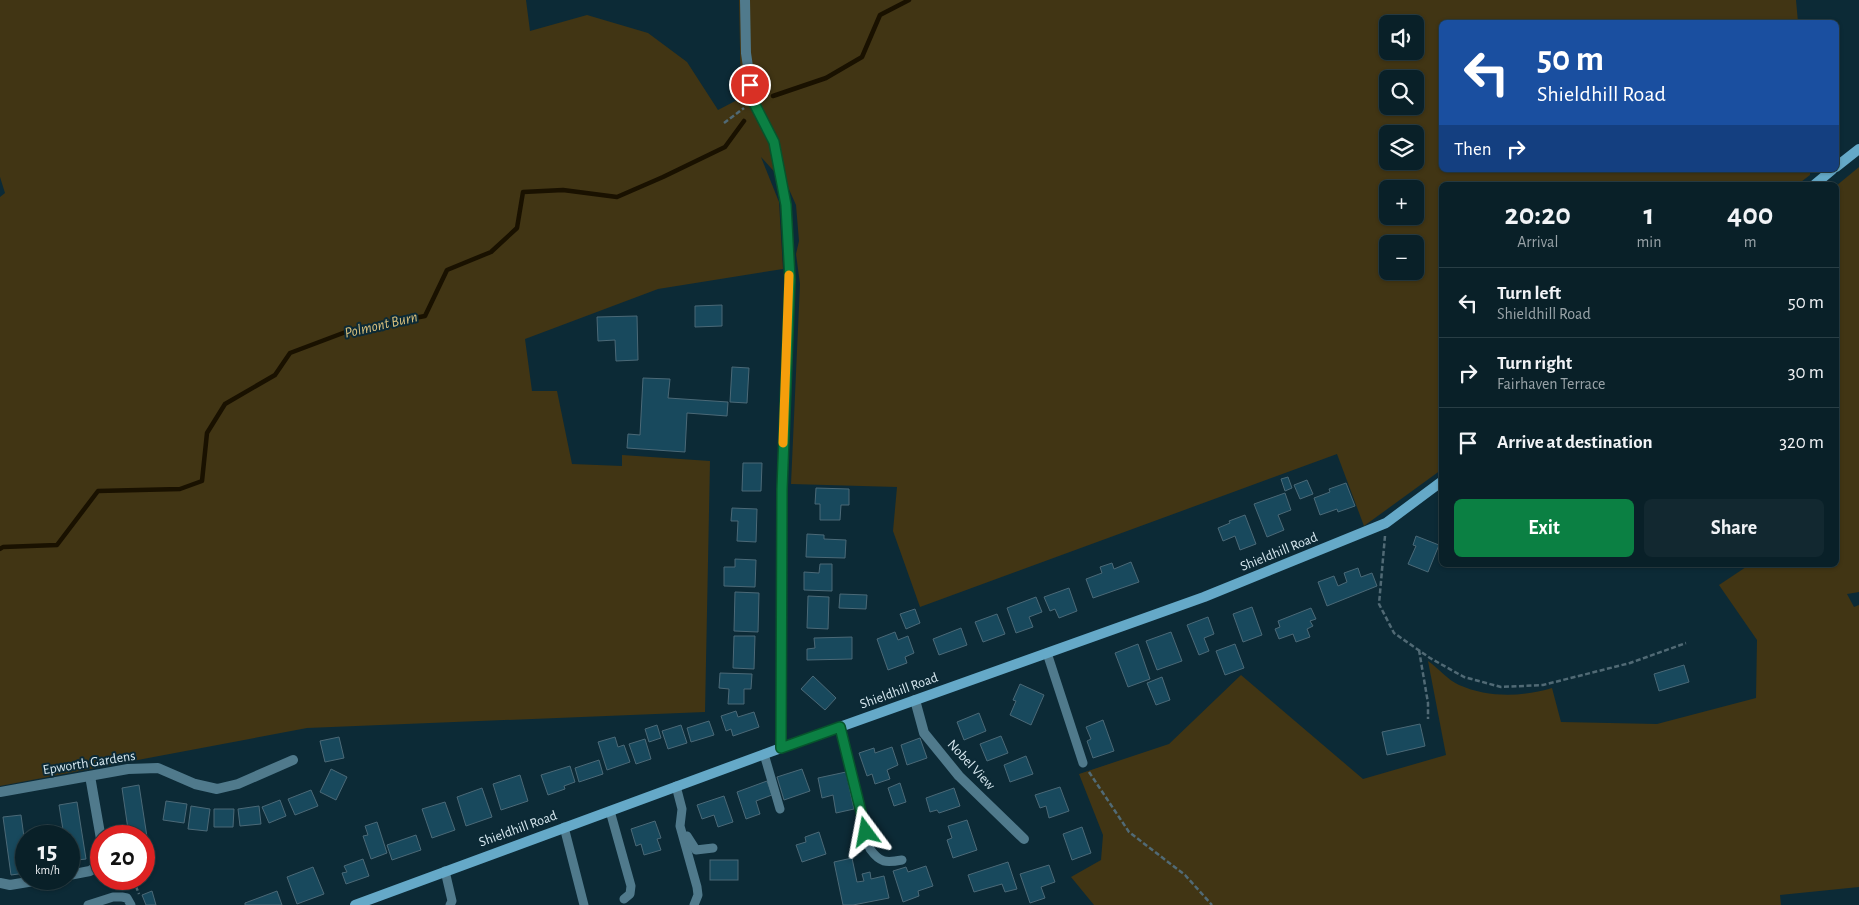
<!DOCTYPE html>
<meta charset="utf-8">
<style>
body{margin:0;font-family:"Alegreya Sans",sans-serif;background:#122830;color:#f1f3f6;height:100vh;display:flex;flex-direction:column;font-size:19px;white-space:nowrap}
*{box-sizing:border-box;margin:0}
p{font-size:16px;color:#99a3a8}
.icon{flex:none;width:28px;height:28px;fill:none;stroke:currentColor;stroke-width:2;stroke-linecap:round;stroke-linejoin:round}
.map{position:relative;flex:1;overflow:hidden}
.panel{position:absolute;left:1439px;top:182px;width:400px;height:385px;display:flex;flex-direction:column;background:#092028;border-radius:8px;box-shadow:0 1px 4px #0004,0 0 0 1px #293e45}
.panel>*{flex:none}
.guide{position:absolute;left:1439px;top:20px;width:400px;height:152px;border-radius:8px;box-shadow:0 1px 4px #0004,0 0 0 1px #293e45;background:#1a4fa0;color:#fff;overflow:hidden}
.buttons{position:absolute;left:1379px;top:15px;display:grid;gap:10px}
.buttons a{display:grid;place-items:center;width:45px;height:45px;border-radius:8px;background:#092028;box-shadow:0 1px 4px #0004,0 0 0 1px #293e45;font-size:25px}
.speed{position:absolute;left:15px;top:825px;display:flex;gap:10px;font-size:25px;font-weight:700;text-align:center}
.speed>*{display:grid;place-content:center;width:65px;height:65px;border-radius:50%;background:#092028;box-shadow:0 1px 4px #0004,0 0 0 1px #293e45;line-height:1}
.speed small{font-size:12px;font-weight:400}
.speed .limit{border:8px solid #d22;background:#fff;color:#111}
.pin{position:absolute;display:grid;place-items:center;width:42px;height:42px;color:#fff;margin:-21px;border:2px solid #fff;border-radius:50%;box-shadow:0 1px 5px #0007}
.me{position:absolute;width:55px;margin:-28px;rotate:347deg;stroke-linejoin:round;filter:drop-shadow(0 0 4px #0008)}
.turn{display:flex;align-items:center;gap:18px;height:105px;padding:0 15px;font-size:22px}
.turn .icon{width:65px;height:65px;stroke-width:2.5}
.turn b{display:block;font-size:35px;line-height:42px}
.then{display:flex;align-items:center;height:48px;padding:0 15px;background:#0003;gap:10px;font-size:19px}
.eta{display:flex;justify-content:space-evenly;align-items:center;height:85px;text-align:center}
.eta b{font-size:30px;font-weight:600;line-height:35px}
.button{display:flex;gap:10px;margin-top:auto;padding:10px 15px}
.button a{flex:1;height:58px;border-radius:8px;background:#0b8043;color:#fff;font-size:20px;font-weight:600;line-height:58px;text-align:center}
.button a+a{background:#122830;color:#f1f3f6}
ul{padding:0;list-style:none}
li{display:flex;align-items:center;gap:15px;height:70px;padding:0 15px;border-top:1px solid #293e45}
li div{flex:1}
li b{display:block;font-size:19px}
li em{font-style:normal}
.map>svg:first-child{display:block}
</style>
<div class="map">
<svg width="1859" height="905" viewBox="0 0 1859 905">
<rect width="100%" height="100%" fill="#0c2a36"/>
<g fill="#413514" fill-rule="evenodd">
<path d="M0,0H526L530,31L587,15L648,33L687,62L718,110L741,98L739,0H1796L1798,22H1441V170H1810V175L1797,185H1441V470L1364,526L1337,454L920,607L893,531L897,487L791,484L800,284L796,254L799,241L796,205L788,187L761,157L779,202L783,269L658,289L525,339L532,391H557L572,464L622,466V455L710,461L705,712L307,728L0,786V197L5,193L0,177ZM1388,24H1415V51H1388ZM1388,79H1415V106H1388ZM1388,134H1415V161H1388ZM1388,189H1415V216H1388ZM1388,244H1415V271H1388Z"/>
<path d="M1859,167V592L1847,594L1854,607L1859,605V887L1780,895L1781,905H1094L1071,877L1101,860L1103,835L1079,774L1169,744L1241,675L1363,779L1446,755L1428,661C1438,668 1448,680 1459,685C1489,698 1522,697 1552,688L1561,722L1657,724L1756,698L1757,640L1719,585L1749,565H1836V186Z"/>
</g>
<g fill="none" stroke-linecap="round" stroke-linejoin="round">
<g stroke="#191100" stroke-width="4.5">
<path d="M773,96L826,78L862,57L880,15L909,0"/>
<path d="M0,549L3,547L57,545L98,491L180,489L202,481L207,433L225,404L275,375L290,353L351,330L425,316L447,270L491,252L517,228L523,192L563,190L617,197L663,177L725,147L744,121"/>
</g>
</g>
<g fill="#18495d" stroke="#4b6977">
<path d="M722,305V326L695,327V306Z"/>
<path d="M637,316L638,360L616,361L615,340L598,341L597,317Z"/>
<path d="M732,367L749,368L747,403L730,402Z"/>
<path d="M643,378L670,379L668,398L728,402L727,416L687,413L685,452L627,448L628,434L640,435Z"/>
<path d="M743,463H762L761,491H742Z"/>
<path d="M1288,477L1292,488L1285,491L1281,479Z"/>
<path d="M1307,480L1313,494L1300,499L1294,485Z"/>
<path d="M1346,483L1355,506L1338,512L1337,509L1320,515L1314,498L1330,492L1329,489Z"/>
<path d="M816,488L849,489V505H841L840,520H820V504H815Z"/>
<path d="M1285,493L1291,510L1278,515L1284,530L1267,537L1254,504Z"/>
<path d="M732,508L757,509L756,542L737,541L738,521H731Z"/>
<path d="M1245,515L1256,544L1240,550L1235,536L1223,541L1218,528L1230,523L1229,521Z"/>
<path d="M807,534L824,535V539L846,540L845,558L806,557Z"/>
<path d="M1416,536L1439,545L1428,572L1408,564L1416,546L1413,545Z"/>
<path d="M735,559L756,560L755,587L724,586V567H735Z"/>
<path d="M1131,562L1139,582L1093,598L1086,579L1102,573L1100,567L1112,563L1114,569Z"/>
<path d="M820,564H832V591L804,590V572L819,573Z"/>
<path d="M1358,568L1361,577L1372,573L1377,586L1327,606L1318,582L1334,576L1338,586L1347,582L1344,573Z"/>
<path d="M1069,588L1077,611L1059,618L1055,609L1050,611L1044,597Z"/>
<path d="M735,592L759,593L758,632L734,631Z"/>
<path d="M840,594L867,595L866,609L839,608Z"/>
<path d="M808,596L829,597L828,629L807,628Z"/>
<path d="M1036,597L1042,612L1029,617L1033,627L1016,633L1007,608Z"/>
<path d="M1252,607L1262,635L1243,642L1233,614Z"/>
<path d="M1311,608L1316,619L1310,621L1313,626L1307,629L1310,637L1296,642L1293,634L1279,639L1275,629L1280,627L1278,621Z"/>
<path d="M915,609L920,623L906,629L900,614Z"/>
<path d="M997,614L1005,634L983,642L975,622Z"/>
<path d="M1208,617L1214,634L1204,638L1209,651L1199,655L1187,625Z"/>
<path d="M961,628L967,645L939,655L933,639Z"/>
<path d="M895,632L898,640L908,636L914,653L905,657L907,663L888,670L877,639Z"/>
<path d="M1171,632L1182,661L1157,670L1146,641Z"/>
<path d="M734,636H755L754,669L733,668Z"/>
<path d="M852,637V659L807,660V649L815,648L814,638Z"/>
<path d="M1138,644L1150,679L1128,687L1115,653Z"/>
<path d="M1235,644L1244,668L1225,675L1216,651Z"/>
<path d="M1684,665L1689,682L1659,691L1654,674Z"/>
<path d="M720,673L752,674L751,689H744V704H728L729,689L719,688Z"/>
<path d="M813,676L836,698L825,710L801,689Z"/>
<path d="M1162,677L1170,700L1156,705L1147,683Z"/>
<path d="M1020,684L1044,695L1031,725L1010,715L1016,701L1013,700Z"/>
<path d="M736,711L738,717L754,712L759,727L733,736L731,729L726,731L721,716Z"/>
<path d="M979,713L986,731L964,740L957,722Z"/>
<path d="M1103,720L1114,751L1093,758L1087,741L1091,739L1086,727Z"/>
<path d="M709,721L714,735L691,742L687,728Z"/>
<path d="M1420,724L1425,746L1387,755L1382,732Z"/>
<path d="M657,725L661,738L649,742L645,729Z"/>
<path d="M681,725L687,743L668,749L662,731Z"/>
<path d="M1001,736L1008,753L987,761L980,744Z"/>
<path d="M339,737L344,758L325,762L320,741Z"/>
<path d="M615,737L618,747L624,745L630,762L607,770L598,742Z"/>
<path d="M920,738L927,758L907,765L901,745Z"/>
<path d="M645,739L651,759L636,764L629,744Z"/>
<path d="M892,747L898,765L887,770L890,779L875,784L872,774L867,776L859,753L874,748L875,753Z"/>
<path d="M1026,756L1033,774L1010,782L1004,765Z"/>
<path d="M599,760L603,774L579,782L575,768Z"/>
<path d="M570,766L575,782L564,786L565,789L548,795L541,775Z"/>
<path d="M331,769L347,777L336,800L320,792Z"/>
<path d="M802,769L810,791L784,800L777,777Z"/>
<path d="M846,772L854,809L836,813L833,795L822,798L818,778Z"/>
<path d="M520,775L528,801L501,810L493,784Z"/>
<path d="M767,781L772,795L756,801L760,814L746,819L737,792Z"/>
<path d="M900,783L906,802L894,806L888,788Z"/>
<path d="M139,785L149,850L144,851V836H129L122,788Z"/>
<path d="M1060,787L1069,811L1049,818L1046,806L1040,808L1035,795Z"/>
<path d="M482,788L492,817L466,826L457,797Z"/>
<path d="M954,788L960,806L939,813L937,810L930,812L926,798Z"/>
<path d="M311,790L318,806L295,815L288,799Z"/>
<path d="M724,796L733,822L718,827L714,815L702,819L697,805Z"/>
<path d="M280,800L286,816L269,823L262,807Z"/>
<path d="M166,801L187,804L184,823L163,820Z"/>
<path d="M77,802L86,859L69,861V836H64L59,805Z"/>
<path d="M445,802L455,830L432,838L422,809Z"/>
<path d="M191,806L210,809L207,831L188,829Z"/>
<path d="M259,806L261,824L240,826L238,809Z"/>
<path d="M214,809H234L233,827H214Z"/>
<path d="M21,815L26,852V873L11,875L3,817Z"/>
<path d="M967,820L977,850L953,858L947,840L952,838L948,826Z"/>
<path d="M655,821L661,838L657,839L661,850L644,855L641,844L636,846L631,829Z"/>
<path d="M377,822L387,853L371,859L363,836L368,835L365,826Z"/>
<path d="M1082,827L1091,853L1072,860L1063,834Z"/>
<path d="M819,832L826,854L802,862L796,845L806,842L805,837Z"/>
<path d="M416,835L421,850L392,860L387,845Z"/>
<path d="M852,858L857,882L864,881L862,874L870,872L871,879L884,876L889,898L853,905H843L834,862Z"/>
<path d="M363,859L369,876L346,884L342,873L347,872L344,866Z"/>
<rect x="710" y="860" width="28" height="20"/>
<path d="M1008,862L1017,889L1005,892L1002,884L974,892L968,875Z"/>
<path d="M1049,865L1055,882L1041,887L1045,898L1030,903L1020,874Z"/>
<path d="M926,866L933,886L918,891L919,896L903,902L893,871L906,867L908,872Z"/>
<path d="M313,867L324,894L297,904L287,877Z"/>
<path d="M152,891L156,905H146L142,895Z"/>
<path d="M277,891L282,905H245V903Z"/>
</g>
<g fill="none" stroke-linecap="round" stroke-linejoin="round">
<g stroke="#516a75" stroke-width="2.5" stroke-dasharray="5 2.5" stroke-linecap="butt">
<path d="M724,123L744,108"/>
<path d="M1385,536L1379,604L1394,633L1430,658L1464,677L1501,687L1543,685L1630,663L1686,643"/>
<path d="M1419,650L1428,703V719"/>
<path d="M1089,772L1129,832L1185,875L1212,905"/>
<path d="M133,879L139,894"/>
</g>
<g stroke="#507a8c" stroke-width="9">
<path d="M1047,653L1083,763"/>
<path d="M840,727L870,849C880,863 886,863 902,860"/>
<path d="M764,754L780,809"/>
<path d="M676,786L682,809L680,826L697,887L698,895L694,905"/>
<path d="M610,811L631,886L630,894L624,899"/>
<path d="M564,827L584,905"/>
<path d="M687,836L696,850L713,848"/>
<path d="M445,871L452,901L450,905"/>
<path d="M88,905L113,897H122L127,898L131,905"/>
</g>
<g stroke="#507a8c" stroke-width="10">
<path d="M745,0L746,53L753,101L774,142L786,205L790,279L782,489L781,748"/>
<path d="M915,700L924,733L959,776L1024,839"/>
<path d="M90,776L101,839"/>
<path d="M0,792L128,769L158,768L195,784L217,789L238,784L293,760"/>
<path d="M69,875L90,871L101,863"/>
<path d="M0,883L10,885L46,879"/>
</g>
<g stroke="#65a9c8" stroke-width="10">
<path d="M1836,167L1859,149"/>
<path d="M1814,185L1832,170"/>
<path d="M355,905L781,748L1204,597L1386,523L1441,482"/>
</g>
</g>
<g fill="none" stroke-linecap="round" stroke-linejoin="round">
<g stroke="#07532c" stroke-width="12">
<path id="route" d="M750,85L753,101L774,142L786,205L790,279L782,489L781,748L840,727L866,832"/>
</g>
<use href="#route" stroke="#0b8043" stroke-width="9"/>
<path stroke="#f59e0b" stroke-width="9" d="M783,443L789,275"/>
</g>
<g text-anchor="middle" dominant-baseline="central" stroke-width="4" stroke-linejoin="round" paint-order="stroke">
<g font-size="14" fill="#d7e8f0" stroke="#0c2a36">
<text transform="translate(1279 552) rotate(-22)">Shieldhill Road</text>
<text transform="translate(899 691) rotate(-20)">Shieldhill Road</text>
<text transform="translate(89 763) rotate(-9)">Epworth Gardens</text>
<text transform="translate(971 765) rotate(47)">Nobel View</text>
<text transform="translate(518 829) rotate(-20)">Shieldhill Road</text>
</g>
<g font-size="15" font-style="italic" fill="#dac07c" stroke="#0c2a36">
<text transform="translate(381 325) rotate(-13)">Polmont Burn</text>
</g>
</g>
</svg>
<div class="buttons">
<a><svg class="icon" aria-label="sound" viewBox="0 0 24 24"><path d="M4 9h4l5-4v14l-5-4H4zM17 9q2 3 0 6"/></svg></a>
<a><svg class="icon" aria-label="search" viewBox="0 0 24 24"><circle cx="10" cy="10" r="6"/><path d="M15 15l6 6"/></svg></a>
<a><svg class="icon" aria-label="layers" viewBox="0 0 24 24"><path d="M12 4l9 5-9 5-9-5zM3 14l9 5 9-5"/></svg></a>
<a>+</a>
<a>−</a>
</div>
<div class="speed"><div>15<small>km/h</small></div><div class="limit">20</div></div>
<div class="pin" style="left:750px;top:85px;background:#d93025"><svg class="icon" aria-label="arrive" viewBox="0 0 24 24"><path d="M6 21V4h12l-3 4 3 4H6"/></svg></div>
<svg class="me" style="left:866px;top:832px" viewBox="-20 -20 40 40"><path d="M0-17L14 15 0 8-14 15z" fill="#0b8043" stroke="#fff" stroke-width="4"/></svg>
<div class="guide">
<div class="turn"><svg class="icon" aria-label="left" viewBox="0 0 24 24"><path d="M17 20v-9H6M10 6l-5 5 5 5"/></svg><div><b>50 m</b>Shieldhill Road</div></div>
<div class="then">Then<svg class="icon" aria-label="right" viewBox="0 0 24 24"><path d="M7 20v-9h11M14 6l5 5-5 5"/></svg></div>
</div>
<section class="panel">
<div class="eta">
<div><b>20:20</b><p>Arrival</p></div>
<div><b>1</b><p>min</p></div>
<div><b>400</b><p>m</p></div>
</div>
<ul>
<li><svg class="icon" aria-label="left" viewBox="0 0 24 24"><path d="M17 20v-9H6M10 6l-5 5 5 5"/></svg><div><b>Turn left</b><p>Shieldhill Road</p></div><em>50 m</em></li>
<li><svg class="icon" aria-label="right" viewBox="0 0 24 24"><path d="M7 20v-9h11M14 6l5 5-5 5"/></svg><div><b>Turn right</b><p>Fairhaven Terrace</p></div><em>30 m</em></li>
<li><svg class="icon" aria-label="arrive" viewBox="0 0 24 24"><path d="M6 21V4h12l-3 4 3 4H6"/></svg><div><b>Arrive at destination</b></div><em>320 m</em></li>
</ul>
<div class="button"><a>Exit</a><a>Share</a></div>
</section>
</div>
